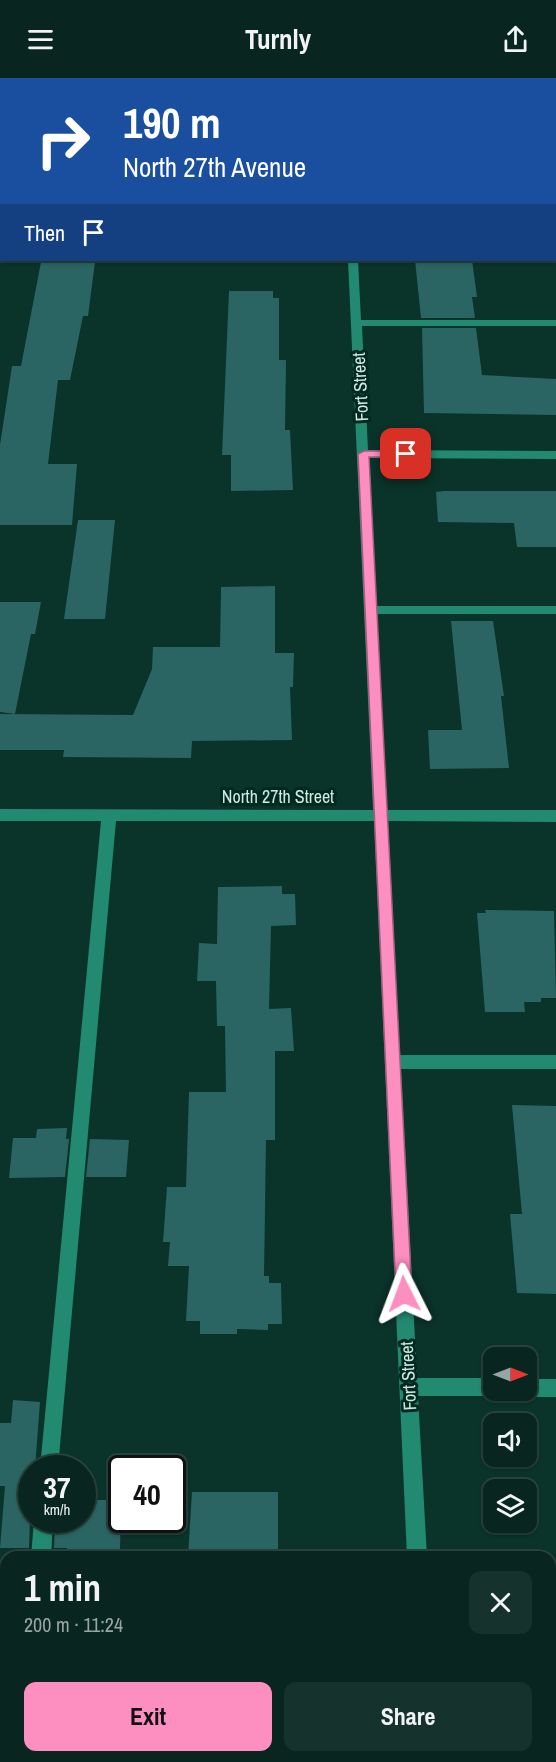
<!DOCTYPE html>
<meta charset="utf-8">
<style>
body{margin:0;font-family:"Archivo Narrow",sans-serif;background:#16322c;color:#f1f3f6;height:100vh;display:flex;flex-direction:column;font-size:22px;white-space:nowrap}
*{box-sizing:border-box;margin:0}
p{font-size:20px;color:#98a5a4}
.icon{flex:none;width:33px;height:33px;fill:none;stroke:currentColor;stroke-width:2;stroke-linecap:round;stroke-linejoin:round}
.map{position:relative;flex:1;overflow:hidden}
.side{position:absolute;left:0px;top:1473px;width:556px;height:212px;display:flex;flex-direction:column;background:#08261f;border-radius:18px 18px 0 0;box-shadow:0 2px 4px #0004,0 0 0 2px #29433d}
.side>*{flex:none}
.hud{position:absolute;left:0px;top:0px;width:556px;height:183px;box-shadow:0 2px 4px #0004,0 0 0 2px #29433d;background:#1a4fa0;color:#fff;overflow:hidden}
.needle{width:39px;rotate:90deg}
.controls{position:absolute;left:483px;top:1269px;display:grid;gap:12px}
.controls a{display:grid;place-items:center;width:54px;height:54px;border-radius:12px;background:#08261f;box-shadow:0 2px 4px #0004,0 0 0 2px #29433d;font-size:30px}
.speed{position:absolute;left:18px;top:1377px;display:flex;gap:12px;font-size:30px;font-weight:700;text-align:center}
.speed>*{display:grid;place-content:center;width:78px;height:78px;border-radius:50%;background:#08261f;box-shadow:0 2px 4px #0004,0 0 0 2px #29433d;line-height:1}
.speed small{font-size:15px;font-weight:400}
.speed .limit{border:3px solid #111;border-radius:9px;background:#fff;color:#111}
.pin{position:absolute;display:grid;place-items:center;width:51px;height:51px;color:#fff;margin:-26px;border-radius:12px;box-shadow:0 3px 9px #0006}
.me{position:absolute;width:66px;margin:-33px;rotate:357deg;stroke-linejoin:round;filter:drop-shadow(0 0 4px #0008)}
.turn{display:flex;align-items:center;gap:21px;height:126px;padding:0 24px;font-size:27px}
.turn .icon{width:78px;height:78px;stroke-width:2.5}
.turn b{display:block;font-size:42px;line-height:51px}
.then{display:flex;align-items:center;height:57px;padding:0 24px;background:#0003;gap:12px;font-size:22px}
.round{display:grid;place-items:center;flex:none;width:63px;height:63px;border-radius:12px;background:#16322c}
.headline{display:flex;align-items:center;justify-content:space-between;height:102px;padding:0 24px}
h1{font-size:36px;font-weight:800;line-height:45px}
.action{display:flex;gap:12px;margin-top:auto;padding:12px 24px}
.action a{flex:1;height:69px;border-radius:12px;background:#fd8ec0;color:#111;font-size:24px;font-weight:800;line-height:69px;text-align:center}
.action a+a{background:#16322c;color:#f1f3f6}
header{display:flex;justify-content:space-between;align-items:center;height:78px;padding:0 24px;background:#08261f;font-size:27px;font-weight:800}
.map>svg:first-child{display:block}
</style>
<header><svg class="icon" aria-label="menu" viewBox="0 0 24 24"><path d="M4 6h16M4 12h16M4 18h16"/></svg>Turnly<svg class="icon" aria-label="share" viewBox="0 0 24 24"><path d="M12 15V3M7 8l5-5 5 5M5 13v7h14v-7"/></svg></header>
<div class="map">
<svg width="556" height="1684" viewBox="0 0 556 1684">
<rect width="100%" height="100%" fill="#0a3329"/>
<g fill="#2a6563">
<path d="M415,182H472L477,219H472L475,240H421Z"/>
<path d="M41,184H95L88,238H83L70,302H58L48,386H77L72,447H0V367L12,288H21Z"/>
<path d="M229,213H273V220H279V282H286L285,352H290L293,412L231,413V377H222Z"/>
<path d="M422,250H476L482,297L556,301V337L424,335Z"/>
<path d="M444,413H556V469H517L514,445L438,444L436,414Z"/>
<path d="M78,442H115L105,541H64Z"/>
<path d="M275,508V575H294L293,609H290L292,662L192,663L191,680L63,679L64,672H0V636L133,637L152,591L153,569H220L221,509Z"/>
<path d="M0,524H41L35,556H31L15,636L0,634Z"/>
<path d="M451,543H493L504,618H501L509,690L430,691L428,652H462Z"/>
<path d="M282,808V816H295L296,847L271,848L269,931L291,930L294,973H275V1062H266L264,1198H269V1205H281L282,1246H268V1252L237,1251V1256H200V1243H186L189,1188H168L170,1164H163L167,1109H186L189,1014H226L225,948H217L216,903H197L199,865L217,866L218,809Z"/>
<path d="M485,832L554,833L556,920H541V924H524L525,934H485L477,835H486Z"/>
<path d="M512,1027L556,1028V1216L517,1215L510,1136H522Z"/>
<path d="M67,1050L66,1061H69L65,1099L9,1100L13,1060H36L37,1051Z"/>
<path d="M90,1061L129,1062L126,1099H86Z"/>
<path d="M13,1322L40,1324L35,1390H32L29,1470H0L5,1408H0V1345H11Z"/>
<path d="M192,1414H278V1479H188Z"/>
<path d="M82,1422H121L120,1473H67V1470H54L55,1442H82Z"/>
</g>
<g fill="none" stroke-linecap="round" stroke-linejoin="round">
<g fill="#218a71" fill-rule="evenodd">
<rect x="9" y="0" width="8" height="2"/>
<path d="M339,0H347L348,2H339Z"/>
<path d="M2,49V61L0,62V50Z"/>
<rect x="0" y="113" width="2" height="6"/>
<rect x="555" y="126" width="1" height="6"/>
<path d="M348,182H358L361,242H556V248H362L368,372L556,373V381L369,380L376,528H556V536H377L387,732H556V744L388,743L400,977H556V991H401L417,1300H494V1312H502L494,1318H418L427,1479H407L374,743H116L58,1390H40L101,743H0V731L373,732Z"/>
<path d="M526,1301H556V1319H526L519,1317L518,1312H526Z"/>
<path d="M34,1442H53L51,1479H31Z"/>
<rect x="11" y="1678" width="22" height="6"/>
<rect x="415" y="1678" width="22" height="6"/>
</g>
</g>
<path fill="#fd8ec0" stroke="#a45c7d" stroke-width="1.5" d="M406,373L410,374V379H369L412,1216L410,1222L404,1224L399,1222L396,1216L358,376L364,373Z"/>
<g text-anchor="middle" dominant-baseline="central" stroke-width="6" stroke-linejoin="round" paint-order="stroke">
<g font-size="18" fill="#cfe9e0" stroke="#00291f">
<text transform="translate(360 309) rotate(-93)">Fort Street</text>
<text x="278" y="718">North 27th Street</text>
<text transform="translate(408 1298) rotate(-93)">Fort Street</text>
</g>
</g>
</svg>
<div class="controls">
<a><svg class="needle" viewBox="-14 -14 28 28"><path d="M0-13l5 13h-10z" fill="#e53935"/><path d="M0 13l5-13h-10z" fill="#98a5a4"/></svg></a>
<a><svg class="icon" aria-label="sound" viewBox="0 0 24 24"><path d="M4 9h4l5-4v14l-5-4H4zM17 9q2 3 0 6"/></svg></a>
<a><svg class="icon" aria-label="layers" viewBox="0 0 24 24"><path d="M12 4l9 5-9 5-9-5zM3 14l9 5 9-5"/></svg></a>
</div>
<div class="speed"><div>37<small>km/h</small></div><div class="limit">40</div></div>
<div class="pin" style="left:406px;top:376px;background:#d93025"><svg class="icon" aria-label="arrive" viewBox="0 0 24 24"><path d="M6 21V4h12l-3 4 3 4H6"/></svg></div>
<svg class="me" style="left:404px;top:1216px" viewBox="-20 -20 40 40"><path d="M0-17L14 15 0 8-14 15z" fill="#fd8ec0" stroke="#fff" stroke-width="4"/></svg>
<div class="hud">
<div class="turn"><svg class="icon" aria-label="right" viewBox="0 0 24 24"><path d="M7 20v-9h11M14 6l5 5-5 5"/></svg><div><b>190 m</b>North 27th Avenue</div></div>
<div class="then">Then<svg class="icon" aria-label="arrive" viewBox="0 0 24 24"><path d="M6 21V4h12l-3 4 3 4H6"/></svg></div>
</div>
<section class="side">
<div class="headline"><div><h1>1 min</h1><p>200 m · 11:24</p></div><a class="round"><svg class="icon" aria-label="close" viewBox="0 0 24 24"><path d="M6 6l12 12M18 6L6 18"/></svg></a></div>
<div class="action"><a>Exit</a><a>Share</a></div>
</section>
</div>
